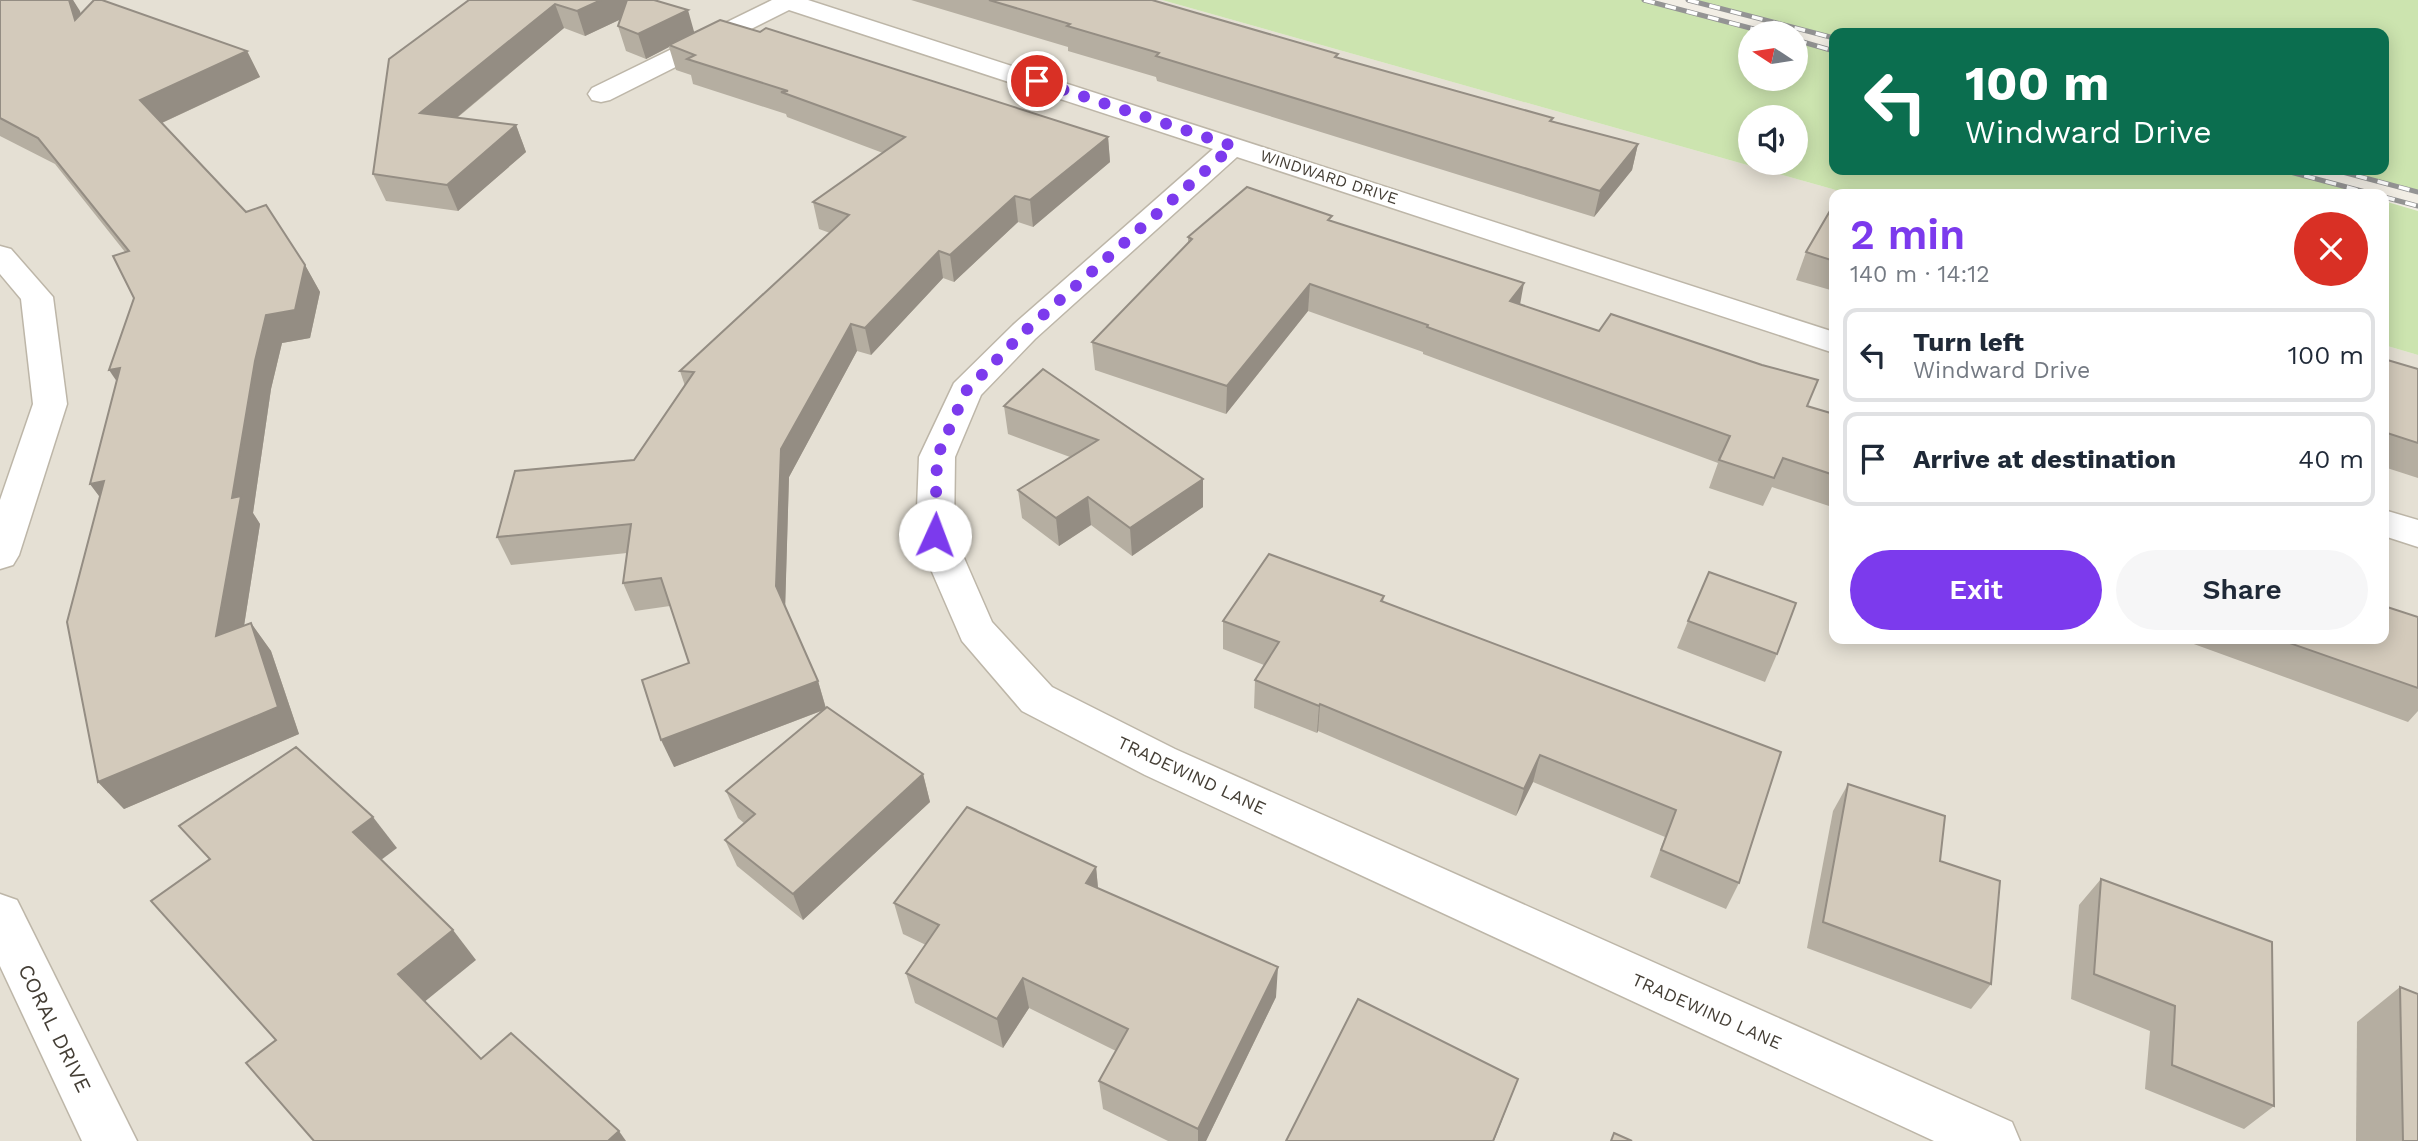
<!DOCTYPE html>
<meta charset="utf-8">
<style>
body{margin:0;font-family:"Work Sans",sans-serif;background:#f6f6f7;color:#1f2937;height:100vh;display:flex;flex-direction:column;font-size:26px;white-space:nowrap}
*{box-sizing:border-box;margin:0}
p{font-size:23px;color:#747a83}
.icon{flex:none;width:38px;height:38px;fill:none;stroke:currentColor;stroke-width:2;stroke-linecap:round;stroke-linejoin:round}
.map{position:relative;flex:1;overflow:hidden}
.drawer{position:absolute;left:1829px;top:189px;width:560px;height:455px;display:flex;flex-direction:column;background:#fff;border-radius:14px;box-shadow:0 4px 18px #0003}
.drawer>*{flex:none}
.banner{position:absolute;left:1829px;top:28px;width:560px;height:147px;border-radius:14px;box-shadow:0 4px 18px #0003;background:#0b6e4f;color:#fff;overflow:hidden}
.needle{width:46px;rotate:282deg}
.buttons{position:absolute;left:1738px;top:21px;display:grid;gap:14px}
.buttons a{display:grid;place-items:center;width:70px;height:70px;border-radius:50%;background:#fff;box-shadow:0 4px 18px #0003;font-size:35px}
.pin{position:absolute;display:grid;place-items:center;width:60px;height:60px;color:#fff;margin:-30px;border:4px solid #fff;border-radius:50%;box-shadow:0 2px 7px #0007}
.me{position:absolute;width:77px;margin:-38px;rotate:2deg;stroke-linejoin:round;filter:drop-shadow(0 0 5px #0008)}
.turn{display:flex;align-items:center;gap:24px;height:147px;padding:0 21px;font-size:32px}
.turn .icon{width:91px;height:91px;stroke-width:2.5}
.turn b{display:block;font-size:49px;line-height:60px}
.round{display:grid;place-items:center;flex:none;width:74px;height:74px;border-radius:37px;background:#f6f6f7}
.headline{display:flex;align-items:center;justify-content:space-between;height:119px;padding:0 21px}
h1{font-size:42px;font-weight:600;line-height:52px;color:#7c3aed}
.primary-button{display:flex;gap:14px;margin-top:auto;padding:14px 21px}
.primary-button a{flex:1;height:80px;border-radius:42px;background:#7c3aed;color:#fff;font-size:28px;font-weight:600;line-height:80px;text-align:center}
.primary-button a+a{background:#f6f6f7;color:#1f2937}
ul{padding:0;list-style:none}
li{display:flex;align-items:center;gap:21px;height:94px;margin:0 14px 10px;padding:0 7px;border:4px solid #e0e1e3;border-radius:14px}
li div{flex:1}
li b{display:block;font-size:26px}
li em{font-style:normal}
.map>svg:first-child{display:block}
</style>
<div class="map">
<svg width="2418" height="1141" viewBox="0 0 2418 1141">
<rect width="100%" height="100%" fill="#f2eee5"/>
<path fill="#e5e0d4" d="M0,0H1162L1850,194H1834V639H2384V345L2418,355V1141H0Z"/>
<g fill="#cce4af" fill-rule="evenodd">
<path d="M1162,0H1644L1769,33H1750V79H1796V40L1834,51V170H2281L2362,194H1850ZM1750,117H1796V163H1750Z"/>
<path d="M1688,0H2418V190L2339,170H2384V33H1834V38Z"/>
<path d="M2384,201L2418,211V355L2384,345Z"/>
</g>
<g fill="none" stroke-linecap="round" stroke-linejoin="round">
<g stroke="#bdb6a8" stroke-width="3">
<g id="minor">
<path d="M772,0H808L1834,332V353L1237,157L1035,339L981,395L955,457L954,535L992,622L1052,687L1175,749L2012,1122L2020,1141H1934L1145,775L1022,711L962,641L916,535L919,457L954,383L1013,325L1213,149L789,10L610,100L601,102L592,100L588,94L592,88Z"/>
<path d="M2384,510L2418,520V547L2384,536Z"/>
</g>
</g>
<g stroke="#bdb6a8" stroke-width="3">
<g id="tertiary">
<path d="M0,246L11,249L53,297L67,404L19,555L13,565L0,569V500L33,404L21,299L0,274Z"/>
<path d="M0,894L17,900L137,1141H82L0,966Z"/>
</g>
</g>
<use href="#minor" fill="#fff" fill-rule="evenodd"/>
<use href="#tertiary" fill="#fff" fill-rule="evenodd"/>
<g stroke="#949494" stroke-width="5">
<g id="rail">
<path d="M1644,0L1769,33"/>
<path d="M1688,0L1834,38"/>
<path d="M1796,40L1834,51"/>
<path d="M2283,170L2373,194"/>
<path d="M2335,170L2418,192"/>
<path d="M2384,197L2418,206"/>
</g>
</g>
<use href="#rail" stroke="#fff" stroke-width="3.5" stroke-dasharray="11" stroke-linecap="butt"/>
</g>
<g fill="#b5aea1">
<path d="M0,0H73L81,15L247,51L260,77L162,123L246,212L305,265L320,292L310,338L282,343L271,389L253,513L260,524L244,626L251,623L271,651L299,734L124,809L98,782L100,497L90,484L117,381L134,298L125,252L55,164L0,136Z"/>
<path d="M469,0H654L694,33L1108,137L1110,162L1033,227L1018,222L954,282L943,278L871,355L857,351L789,477L785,606L818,681L826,708L923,774L930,802L803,920L737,866L725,840L744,823L738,818L726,791L824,710L674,767L689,663L670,606L635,611L623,583L627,553L511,565L497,537L634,460L685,386L680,371L830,233L819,229L813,202L883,153L787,117L786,114L693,84L691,75L676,70L669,47L646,59L626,51L618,26L621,19L585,36L564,28L457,118L516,125L526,152L458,211L386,201L373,174Z"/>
<path d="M911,0H1152L1338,58L1552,122L1638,144L1632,170L1594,217L1157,81L1156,77L1068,51V47Z"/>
<path d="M1834,204V291L1796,280L1806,252Z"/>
<path d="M1331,221L1520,304L1808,406L1834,414V495L1829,506L1772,487L1763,506L1709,488L1718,463L1423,354V352L1308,311L1226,414L1095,370L1092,342L1188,244V237Z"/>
<path d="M2384,359L2418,369V478L2384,467Z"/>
<path d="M1004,406L1203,479V507L1132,556L1091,525L1059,546L1022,518L1018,490L1070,457L1008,434Z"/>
<path d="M1384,596L1383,602L1781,752L1739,883L1726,909L1650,877L1665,837L1533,782L1516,816L1318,731L1317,733L1254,708L1255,680L1264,665L1223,649V621Z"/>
<path d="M2418,617V711L2408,722L2180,639H2384Z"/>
<path d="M1688,621L1777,654L1765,682L1677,648Z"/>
<path d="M1848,784L1940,861L1991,984L1971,1009L1807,948L1833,811Z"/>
<path d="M1096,867L1098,888L1276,997L1206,1141H1168L1103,1109L1099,1081L1116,1051L1029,1008L1003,1048L915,1003L906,973L926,945L903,934L894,903Z"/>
<path d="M2101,879L2274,1106L2244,1129L2145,1089L2150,1031L2071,999L2079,905Z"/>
<path d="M2400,987L2418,1141H2356L2357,1022Z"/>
</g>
<g fill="#948d83">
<path d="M69,0H73L80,11L90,45L75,20Z"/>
<path d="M601,0H649L651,5L585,36L577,11Z"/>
<path d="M555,4L564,28L431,139L420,113Z"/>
<path d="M688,10L695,35L669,45V47L646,59L638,34Z"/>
<path d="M247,51L260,77L155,126L140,100Z"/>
<path d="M516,125L526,152L458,211L447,185Z"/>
<path d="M1108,137L1110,162L1033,227L1030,200Z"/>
<path d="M1638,144L1632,170L1594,217L1600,191Z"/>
<path d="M1015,196L1018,222L954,282L950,255Z"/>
<path d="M939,251L943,278L871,355L865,328Z"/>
<path d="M305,265L320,292L310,338L282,343L271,389L253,513L260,524L238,664L216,636L232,498L255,361L266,315Z"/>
<path d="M1524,283L1519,310L1510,301Z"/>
<path d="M1310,284L1308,311L1226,414L1227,386Z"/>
<path d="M851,324L857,351L789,477L785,613L776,586L781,449Z"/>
<path d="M120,368L128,398L109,370Z"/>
<path d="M1203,479V507L1132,556L1130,528Z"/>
<path d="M104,481L111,512L90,484Z"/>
<path d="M1088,497L1091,525L1059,546L1056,518Z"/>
<path d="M251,623L271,651L299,734L124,809L98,782Z"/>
<path d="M818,681L826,709L674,767L661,740Z"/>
<path d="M1320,704L1318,731L1317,733L1319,706Z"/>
<path d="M1540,755L1533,782L1516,816L1524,789Z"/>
<path d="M923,774L930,802L803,920L793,894Z"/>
<path d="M373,817L397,848L377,863L353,832Z"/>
<path d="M1096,867L1099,899L1086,883Z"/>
<path d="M453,930L476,960L423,1003L398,974Z"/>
<path d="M1278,967L1276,997L1206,1141H1198V1129Z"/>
<path d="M1023,978L1029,1008L1003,1048L997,1019Z"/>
<path d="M1518,1079L1494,1141H1493Z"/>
<path d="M619,1131L626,1141H608Z"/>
</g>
<g fill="#d3cabb" stroke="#948d83" stroke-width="2">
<path d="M0,0H69L75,20L94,0H102L247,51L140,100L246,212L266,205L305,265L295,310L266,315L255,361L232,498L241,496L216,636L251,623L278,707L98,782L67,622L104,481L90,484L120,368L109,370L134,298L113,256L129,251L38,138L0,118Z"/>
<path d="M469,0H601L577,11L555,4L420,113L516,125L447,185L373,174L389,59Z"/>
<path d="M627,0H654L688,10L638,34L618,26Z"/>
<path d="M989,0H1152L1338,54L1335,57L1553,118L1550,121L1638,144L1600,191L1156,56L1159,53L1067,26L1070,24Z"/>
<path d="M720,20L760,32L766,28L1108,137L1030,200L1015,196L950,255L939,251L865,328L851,324L781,449L776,586L818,681L661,740L642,680L689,663L661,578L623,583L631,524L497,537L515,471L634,460L694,372L680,371L849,215L813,202L905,137L781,92L788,91L687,59L695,55L669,45Z"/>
<path d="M1247,187L1332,216L1328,220L1524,283L1510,301L1599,331L1611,314L1762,365L1818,380L1807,406L1834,414V475L1783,458L1774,478L1719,460L1730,436L1427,327L1428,325L1310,284L1227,386L1092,342L1192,239L1188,237Z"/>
<path d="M1834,204V261L1806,252Z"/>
<path d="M2384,359L2418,369V443L2384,432Z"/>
<path d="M1043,369L1203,479L1130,528L1088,497L1056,518L1018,490L1098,440L1004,406Z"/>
<path d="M1269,554L1384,596L1381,601L1781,752L1739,883L1661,850L1676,810L1540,755L1524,789L1320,704L1319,706L1255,680L1279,642L1223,621Z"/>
<path d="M1709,572L1796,603L1777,654L1688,621Z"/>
<path d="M2384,606L2418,617V688L2278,639H2384Z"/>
<path d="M827,707L923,774L793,894L725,840L755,814L726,791Z"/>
<path d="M296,747L373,817L353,832L453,930L398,974L481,1059L511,1033L619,1131L608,1141H314L246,1063L276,1040L151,901L210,859L179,826Z"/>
<path d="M1848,784L1945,816L1940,861L2000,881L1991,984L1823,922Z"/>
<path d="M967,807L1096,867L1086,883L1278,967L1198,1129L1099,1081L1128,1029L1023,978L997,1019L906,973L939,925L894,903Z"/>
<path d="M2101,879L2272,942L2274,1106L2172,1065L2175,1006L2094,974Z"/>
<path d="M2400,987L2418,994V1141H2403Z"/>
<path d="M1358,999L1518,1079L1493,1141H1286Z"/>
<path d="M1614,1133L1632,1141H1611Z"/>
</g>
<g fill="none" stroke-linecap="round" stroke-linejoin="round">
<path stroke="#7c3aed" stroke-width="12" stroke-dasharray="0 21.6" d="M935,535L937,457L966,391L1024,332L1233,146L1037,81"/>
</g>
<g text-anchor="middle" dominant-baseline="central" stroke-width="6" stroke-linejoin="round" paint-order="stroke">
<g font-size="16" fill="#443e35" stroke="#fff">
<text transform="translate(1329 177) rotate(18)">WINDWARD DRIVE</text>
</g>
<g font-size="18" fill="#443e35" stroke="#fff">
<text transform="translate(1192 775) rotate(25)">TRADEWIND LANE</text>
<text transform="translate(1707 1011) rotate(24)">TRADEWIND LANE</text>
</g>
<g font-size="21" fill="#443e35" stroke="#fff">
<text transform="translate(55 1028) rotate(64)">CORAL DRIVE</text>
</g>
</g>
</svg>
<div class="buttons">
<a><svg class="needle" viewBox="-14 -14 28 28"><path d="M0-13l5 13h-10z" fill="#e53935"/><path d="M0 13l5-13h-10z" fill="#747a83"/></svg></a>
<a><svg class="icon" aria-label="sound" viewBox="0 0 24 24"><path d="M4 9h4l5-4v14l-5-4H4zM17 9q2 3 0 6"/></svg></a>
</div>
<div class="pin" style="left:1037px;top:81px;background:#d93025"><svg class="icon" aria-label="arrive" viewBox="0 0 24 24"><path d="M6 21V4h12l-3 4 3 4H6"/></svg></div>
<svg class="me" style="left:935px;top:535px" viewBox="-20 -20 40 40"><circle r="19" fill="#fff"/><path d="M0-13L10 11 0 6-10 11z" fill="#7c3aed"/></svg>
<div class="banner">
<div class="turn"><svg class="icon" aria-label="left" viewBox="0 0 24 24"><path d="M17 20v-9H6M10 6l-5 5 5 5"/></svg><div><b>100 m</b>Windward Drive</div></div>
</div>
<section class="drawer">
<div class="headline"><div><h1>2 min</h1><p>140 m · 14:12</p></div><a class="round" style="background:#d93025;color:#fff"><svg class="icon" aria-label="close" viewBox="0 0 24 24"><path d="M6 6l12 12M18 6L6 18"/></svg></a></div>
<ul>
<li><svg class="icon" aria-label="left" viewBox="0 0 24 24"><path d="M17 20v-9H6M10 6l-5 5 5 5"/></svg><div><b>Turn left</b><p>Windward Drive</p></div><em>100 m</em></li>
<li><svg class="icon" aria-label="arrive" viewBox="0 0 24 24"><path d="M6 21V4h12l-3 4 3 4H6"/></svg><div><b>Arrive at destination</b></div><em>40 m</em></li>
</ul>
<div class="primary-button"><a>Exit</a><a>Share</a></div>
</section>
</div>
